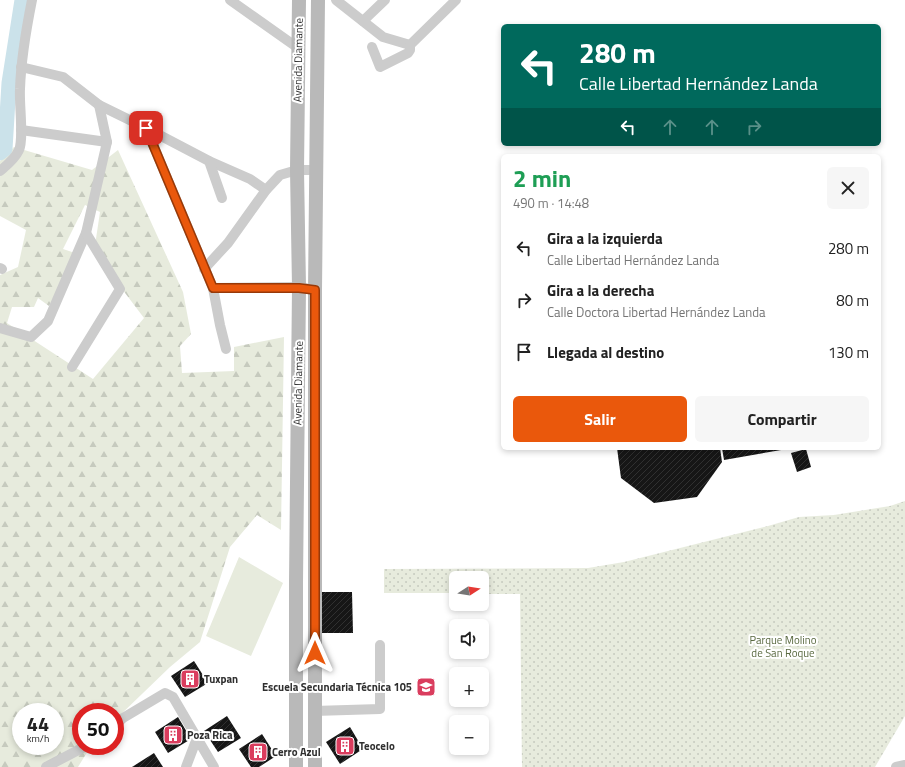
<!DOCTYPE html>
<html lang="es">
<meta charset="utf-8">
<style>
body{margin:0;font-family:"Titillium Web",sans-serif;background:#f6f6f6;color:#222;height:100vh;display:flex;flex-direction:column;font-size:15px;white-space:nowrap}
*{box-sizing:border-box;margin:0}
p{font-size:13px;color:#767676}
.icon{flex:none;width:22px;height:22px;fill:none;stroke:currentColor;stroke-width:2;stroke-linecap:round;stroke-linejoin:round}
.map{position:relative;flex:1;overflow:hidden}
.side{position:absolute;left:501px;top:154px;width:380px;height:296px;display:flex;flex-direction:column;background:#fff;border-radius:6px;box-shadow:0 2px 6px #0003}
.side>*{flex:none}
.hud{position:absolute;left:501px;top:24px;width:380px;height:122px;border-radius:6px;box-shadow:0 2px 6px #0003;background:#00695c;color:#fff;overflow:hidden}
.needle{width:26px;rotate:78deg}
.buttons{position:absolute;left:449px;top:571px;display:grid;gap:8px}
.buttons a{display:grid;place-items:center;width:40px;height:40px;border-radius:6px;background:#fff;box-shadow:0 2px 6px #0003;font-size:20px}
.speed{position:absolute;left:12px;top:703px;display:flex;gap:8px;font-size:20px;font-weight:700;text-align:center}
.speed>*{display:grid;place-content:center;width:52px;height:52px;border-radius:50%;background:#fff;box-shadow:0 2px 6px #0003;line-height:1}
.speed small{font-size:10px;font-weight:400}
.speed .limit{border:6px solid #d22;background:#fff;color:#111}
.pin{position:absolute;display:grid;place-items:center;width:34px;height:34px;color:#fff;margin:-17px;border-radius:8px;box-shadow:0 2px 6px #0006}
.me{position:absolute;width:44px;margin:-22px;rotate:0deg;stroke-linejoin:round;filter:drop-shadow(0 0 3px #0008)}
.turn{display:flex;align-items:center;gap:14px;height:84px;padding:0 12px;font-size:18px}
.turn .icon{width:52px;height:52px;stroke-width:2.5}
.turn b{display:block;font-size:28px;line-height:34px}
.lanes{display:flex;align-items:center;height:38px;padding:0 12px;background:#0003;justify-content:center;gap:20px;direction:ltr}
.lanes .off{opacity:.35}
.round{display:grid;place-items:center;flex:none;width:42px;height:42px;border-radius:6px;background:#f6f6f6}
.headline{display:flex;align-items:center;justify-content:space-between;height:68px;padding:0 12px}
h1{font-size:24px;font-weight:700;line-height:30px;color:#1e9e55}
.action{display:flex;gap:8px;margin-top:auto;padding:8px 12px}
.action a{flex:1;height:46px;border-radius:6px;background:#ea580c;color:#fff;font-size:16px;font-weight:700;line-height:46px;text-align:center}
.action a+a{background:#f6f6f6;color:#222}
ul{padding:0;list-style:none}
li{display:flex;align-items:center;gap:12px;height:52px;padding:0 12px}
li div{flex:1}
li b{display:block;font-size:15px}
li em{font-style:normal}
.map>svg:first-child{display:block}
</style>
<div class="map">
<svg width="905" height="767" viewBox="0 0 905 767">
<defs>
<pattern id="forest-firs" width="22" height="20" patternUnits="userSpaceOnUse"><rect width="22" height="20" fill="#e7ebdd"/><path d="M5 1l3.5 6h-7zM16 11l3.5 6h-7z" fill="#c6cabe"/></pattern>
<pattern id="park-dots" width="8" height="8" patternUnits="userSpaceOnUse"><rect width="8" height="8" fill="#e7ebdd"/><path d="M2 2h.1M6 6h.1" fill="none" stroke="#c6cabe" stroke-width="1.8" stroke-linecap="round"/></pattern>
<pattern id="building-hatch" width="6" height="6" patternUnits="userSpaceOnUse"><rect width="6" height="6" fill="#161616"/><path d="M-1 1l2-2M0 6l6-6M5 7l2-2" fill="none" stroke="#303030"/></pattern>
</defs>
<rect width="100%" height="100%" fill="#fff"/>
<path fill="#e7ebdd" d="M239,557L283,583L251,656L206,636Z"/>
<path fill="url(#forest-firs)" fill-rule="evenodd" d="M14,147L92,170L118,150L183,292L191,334L180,346L182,373L234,371V347L284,337L281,530L257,515L230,547L200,642L170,667L115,720V712H81V746H91L78,767H0V275L18,267L26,230L0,216V161ZM85,205L100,212L94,252L144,318L93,379L7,323L12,307H34L38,298L49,306L78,254L63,249ZM21,712H55V746H21Z"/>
<path fill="url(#park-dots)" d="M905,501V716L875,767H522L520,594H482V578H456V593H384V569L588,568L624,562L768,526L799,517L834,515L890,506Z"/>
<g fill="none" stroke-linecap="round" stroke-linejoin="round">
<path stroke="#cbe2ea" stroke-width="15" d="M0,153L5,149L9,83L22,0"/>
</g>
<g fill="url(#building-hatch)">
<path d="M617,448H720L722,462L697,497L654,503L621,478Z"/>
<path d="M722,448H787V449L724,460Z"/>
<path d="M806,449L811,467L797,472L791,453Z"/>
<path d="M320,592H352L353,633H320Z"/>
<path d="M194,661L208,683L185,697L171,676Z"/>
<path d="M227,716L241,738L218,752L204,731Z"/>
<path d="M178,717L191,739L168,753L155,732Z"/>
<path d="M350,727L363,749L340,764L326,742Z"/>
<path d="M262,734L276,756L259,767H251L239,749Z"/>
<path d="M154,753L163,767H132Z"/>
</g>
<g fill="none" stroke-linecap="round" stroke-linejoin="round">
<g stroke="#ccc" stroke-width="10">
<path d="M230,0L298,48"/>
<path d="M336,0L383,37L410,45"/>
<path d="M363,21L385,0"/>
<path d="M410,45L456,0"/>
<path d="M372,47L380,67L408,53L410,50V45"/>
<path d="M21,67L63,77L99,105L146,128L209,161L250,179L266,190"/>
<path d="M146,128L213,288L220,325L226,349"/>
<path d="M21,130L107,142"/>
<path d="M209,161L222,198"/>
<path d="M0,171C7,165 15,159 19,150C24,139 19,103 20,89C21,59 26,30 32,0"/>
<path d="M0,268L2,269"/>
<path d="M204,269L228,243L266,190L280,175L297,170H316"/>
<path d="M213,288L299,287L315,290"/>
<path d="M0,328L31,337L48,321L86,233L107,142L99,105"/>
<path d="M72,367L120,289L86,233"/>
<path d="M314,711L380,709V645"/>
<path d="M115,725L123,718L165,693L173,697L214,767"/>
<path d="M46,767L86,746"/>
<path d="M186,767L197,738"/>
<path d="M896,767L905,765"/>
</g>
<g stroke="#b9b9b9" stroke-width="14">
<path d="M296,767V582L299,287L297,170L299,0"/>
<path d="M315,767V290L318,0"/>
</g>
</g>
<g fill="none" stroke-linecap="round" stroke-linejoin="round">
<g stroke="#983908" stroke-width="10">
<path id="route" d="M146,128L213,288H299L315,290V653"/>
</g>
<use href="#route" stroke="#ea580c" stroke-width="7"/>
</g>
<defs>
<g id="building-square" transform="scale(1)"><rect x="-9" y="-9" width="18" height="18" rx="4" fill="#da3d5e" stroke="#fff"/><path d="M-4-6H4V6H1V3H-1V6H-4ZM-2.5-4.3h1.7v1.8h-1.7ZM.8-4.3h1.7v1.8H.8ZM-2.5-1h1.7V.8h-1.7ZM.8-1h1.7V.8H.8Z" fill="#fff"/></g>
<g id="school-square" transform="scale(1)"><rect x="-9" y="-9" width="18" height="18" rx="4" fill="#da3d5e" stroke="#fff"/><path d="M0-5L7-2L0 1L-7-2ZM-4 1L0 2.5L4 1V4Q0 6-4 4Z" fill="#fff"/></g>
</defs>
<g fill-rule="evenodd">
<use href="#building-square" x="190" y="679"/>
<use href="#school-square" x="426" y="687"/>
<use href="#building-square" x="173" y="735"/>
<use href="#building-square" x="345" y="746"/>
<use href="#building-square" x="258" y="752"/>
</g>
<g text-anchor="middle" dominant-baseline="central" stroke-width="4" stroke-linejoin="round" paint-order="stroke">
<g font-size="11" fill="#2f2f2f" stroke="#fff">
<text transform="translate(298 60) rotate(-89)">Avenida Diamante</text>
<text transform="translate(298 383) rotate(-89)">Avenida Diamante</text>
</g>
<g font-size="11" fill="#58683f" stroke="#fff">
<text x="783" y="640">Parque Molino<tspan x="783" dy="13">de San Roque</tspan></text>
</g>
<g font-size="11" font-weight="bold" fill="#2f2f2f" stroke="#fff" text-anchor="start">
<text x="204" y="679">Tuxpan</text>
<text x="412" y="687" text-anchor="end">Escuela Secundaria Técnica 105</text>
<text x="187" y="735">Poza Rica</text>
<text x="359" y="746">Teocelo</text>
<text x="272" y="752">Cerro Azul</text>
</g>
</g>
</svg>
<div class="buttons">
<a><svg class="needle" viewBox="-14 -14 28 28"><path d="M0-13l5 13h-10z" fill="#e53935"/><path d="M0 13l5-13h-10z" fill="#767676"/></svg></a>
<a><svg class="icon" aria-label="sound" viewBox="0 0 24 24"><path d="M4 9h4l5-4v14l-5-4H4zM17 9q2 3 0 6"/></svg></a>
<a>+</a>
<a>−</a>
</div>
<div class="speed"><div>44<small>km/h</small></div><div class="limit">50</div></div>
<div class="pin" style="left:146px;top:128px;background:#d93025"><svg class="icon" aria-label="arrive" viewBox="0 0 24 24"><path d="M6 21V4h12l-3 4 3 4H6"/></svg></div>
<svg class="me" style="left:315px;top:653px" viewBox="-20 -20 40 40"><path d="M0-17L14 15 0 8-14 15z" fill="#ea580c" stroke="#fff" stroke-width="4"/></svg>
<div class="hud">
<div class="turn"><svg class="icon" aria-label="left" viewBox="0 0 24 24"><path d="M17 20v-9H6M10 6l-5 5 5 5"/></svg><div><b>280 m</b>Calle Libertad Hernández Landa</div></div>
<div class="lanes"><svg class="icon" aria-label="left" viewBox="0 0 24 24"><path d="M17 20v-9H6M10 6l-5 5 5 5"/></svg><svg class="icon off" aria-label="ahead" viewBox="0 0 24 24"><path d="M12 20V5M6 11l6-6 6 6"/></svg><svg class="icon off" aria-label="ahead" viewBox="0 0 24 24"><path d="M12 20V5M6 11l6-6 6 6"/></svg><svg class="icon off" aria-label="right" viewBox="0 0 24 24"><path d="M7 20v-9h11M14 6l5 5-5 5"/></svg></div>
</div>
<section class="side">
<div class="headline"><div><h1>2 min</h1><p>490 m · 14:48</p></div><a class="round"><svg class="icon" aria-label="close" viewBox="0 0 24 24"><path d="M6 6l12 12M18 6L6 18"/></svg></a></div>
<ul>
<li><svg class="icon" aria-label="left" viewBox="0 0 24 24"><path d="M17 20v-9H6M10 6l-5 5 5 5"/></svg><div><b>Gira a la izquierda</b><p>Calle Libertad Hernández Landa</p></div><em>280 m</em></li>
<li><svg class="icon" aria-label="right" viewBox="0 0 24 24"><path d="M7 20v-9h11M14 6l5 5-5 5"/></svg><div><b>Gira a la derecha</b><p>Calle Doctora Libertad Hernández Landa</p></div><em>80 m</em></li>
<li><svg class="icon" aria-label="arrive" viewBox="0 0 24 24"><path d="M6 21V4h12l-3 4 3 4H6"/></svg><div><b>Llegada al destino</b></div><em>130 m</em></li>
</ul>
<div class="action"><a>Salir</a><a>Compartir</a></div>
</section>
</div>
